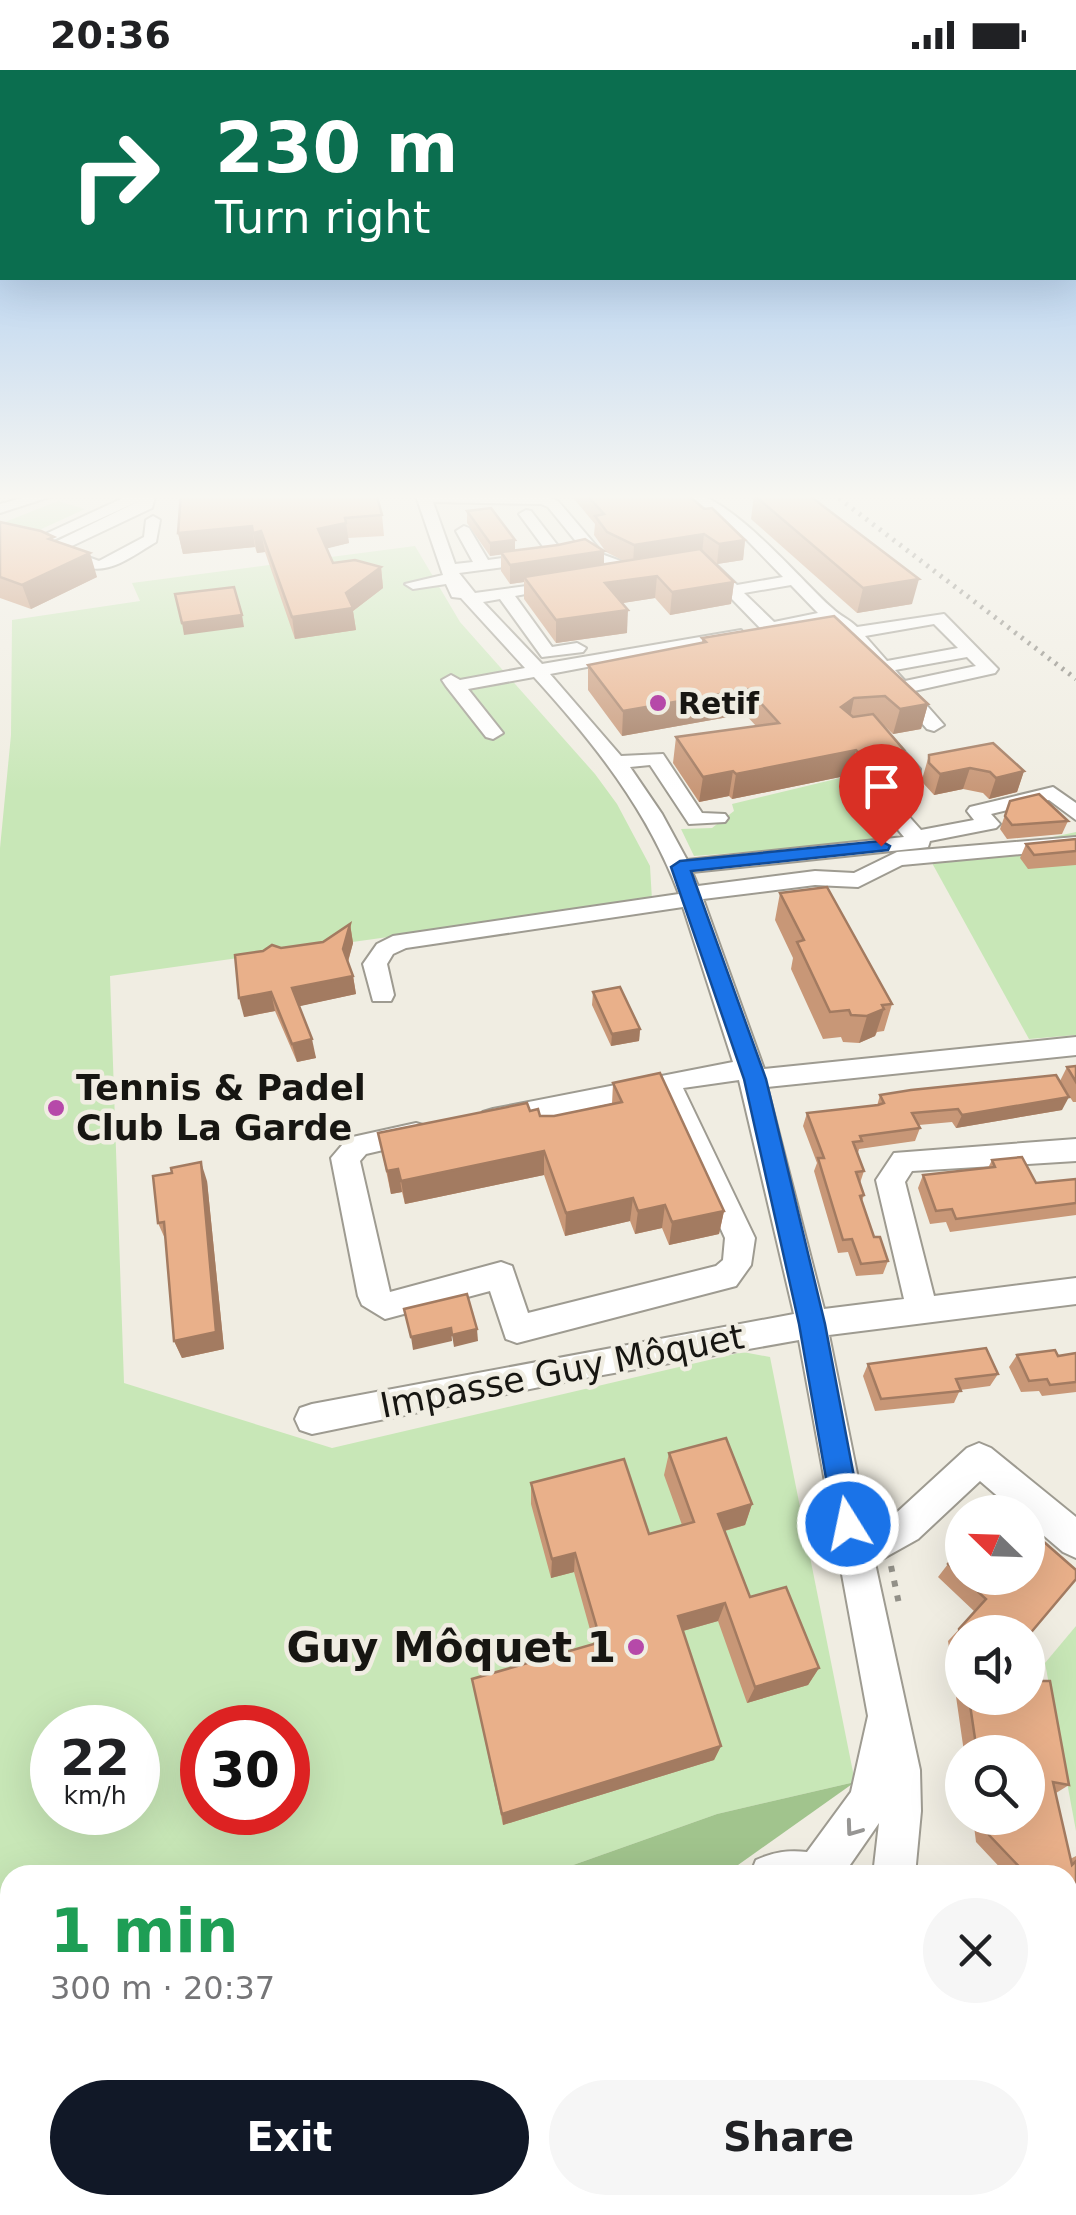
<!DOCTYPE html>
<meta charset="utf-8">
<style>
body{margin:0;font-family:"DejaVu Sans",sans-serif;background:#f6f6f6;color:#202124;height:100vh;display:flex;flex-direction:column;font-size:38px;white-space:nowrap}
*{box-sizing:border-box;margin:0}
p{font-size:32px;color:#757577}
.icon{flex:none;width:55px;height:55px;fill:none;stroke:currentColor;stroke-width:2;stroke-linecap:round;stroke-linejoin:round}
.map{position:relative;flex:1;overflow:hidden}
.sheet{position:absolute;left:0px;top:1795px;width:1078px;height:350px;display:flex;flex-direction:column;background:#fff;border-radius:30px 30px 0 0;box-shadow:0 10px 40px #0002}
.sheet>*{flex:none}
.banner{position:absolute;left:0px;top:0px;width:1078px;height:210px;box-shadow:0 10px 40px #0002;background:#0b6e4f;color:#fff;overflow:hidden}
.needle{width:65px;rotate:293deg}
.fabs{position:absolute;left:945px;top:1425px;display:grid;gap:20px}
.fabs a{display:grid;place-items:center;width:100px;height:100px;border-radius:50%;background:#fff;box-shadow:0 10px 40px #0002;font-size:50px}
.speed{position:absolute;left:30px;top:1635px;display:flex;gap:20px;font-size:50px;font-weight:700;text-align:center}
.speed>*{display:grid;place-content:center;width:130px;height:130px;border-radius:50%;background:#fff;box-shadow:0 10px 40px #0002;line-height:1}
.speed small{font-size:25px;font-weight:400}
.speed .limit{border:15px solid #d22;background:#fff;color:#111}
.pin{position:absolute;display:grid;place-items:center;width:85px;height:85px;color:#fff;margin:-102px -42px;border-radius:50% 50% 50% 0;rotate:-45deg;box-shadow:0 0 10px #0007}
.pin .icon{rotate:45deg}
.me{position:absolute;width:110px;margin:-55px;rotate:350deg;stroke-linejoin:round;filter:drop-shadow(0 0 8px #0008)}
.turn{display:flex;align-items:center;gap:35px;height:210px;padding:0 50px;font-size:45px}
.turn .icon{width:130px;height:130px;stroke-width:2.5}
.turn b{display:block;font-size:70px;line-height:85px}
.round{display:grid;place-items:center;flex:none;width:105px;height:105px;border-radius:52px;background:#f6f6f6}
.headline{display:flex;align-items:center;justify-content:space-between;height:170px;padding:0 50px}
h1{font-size:60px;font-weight:700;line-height:75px;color:#1e9e55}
.primary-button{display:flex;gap:20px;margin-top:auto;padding:20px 50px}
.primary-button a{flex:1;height:115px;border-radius:60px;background:#111827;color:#fff;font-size:40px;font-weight:700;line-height:115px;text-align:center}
.primary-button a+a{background:#f6f6f6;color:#202124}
.status{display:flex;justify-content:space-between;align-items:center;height:70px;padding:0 50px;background:#fff;direction:ltr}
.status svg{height:28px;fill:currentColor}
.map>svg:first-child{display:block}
</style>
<div class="status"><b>20:36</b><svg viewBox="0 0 49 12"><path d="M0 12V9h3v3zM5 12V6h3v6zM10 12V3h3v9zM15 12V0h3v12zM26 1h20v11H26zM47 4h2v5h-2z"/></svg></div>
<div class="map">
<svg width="1076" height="2145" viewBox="0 0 1076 2145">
<rect width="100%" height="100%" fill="#f0ede2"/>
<g fill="#c8e7b7" fill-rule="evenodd">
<path d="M58,431L85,439L35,462L5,452Z"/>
<path d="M415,476L460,552L595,704L617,734L650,796L652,830L110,906L124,1313L332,1378L743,1282L770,1287L855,1712L717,1744L545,1805H10V1989L0,1985V778L11,665L12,550L140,531L132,513ZM52,1658H138V1742H52ZM202,1658H288V1742H202Z"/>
<path d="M840,708L896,771L694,786L681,759L712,758L734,741L732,734Z"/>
<path d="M1076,762V965L1029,969L932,793Z"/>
<path d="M1076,1556V1761L1045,1593Z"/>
</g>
<g fill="#a1c48d">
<path d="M855,1712L724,1805H545L717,1744Z"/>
<rect x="348" y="2135" width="352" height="10"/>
</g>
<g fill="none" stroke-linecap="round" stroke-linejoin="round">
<g stroke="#9e9b91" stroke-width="4">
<g id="minor">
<path d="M41,423H62L0,443V434Z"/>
<path d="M134,423H156L152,438L57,483H47L26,473ZM141,430L51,474L47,473Z"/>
<path d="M415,423L548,427L558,431L604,485L629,494L635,503L627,508L592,491L548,437L541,434L433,432L455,494L473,492L456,461L464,456L469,458L488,490L547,482L519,444L526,440L531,441L565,485L557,490L459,503L475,523L563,511V517L515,526L552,577L577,573L586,578L583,582L542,587L500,529L483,532L542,594L741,560L744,564L735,569L550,604L621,686L663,684L702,743L725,744L728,748L725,752L689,754L650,695L630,697L662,744L687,790L904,767L865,720L868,716L901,708L900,700L867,663L877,657L884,659L920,699L919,715L888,723L921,760L974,750L967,741L970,737L1053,717L1076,733V750L1049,730L991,744L1000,754L996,758L930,771L928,777L920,778L692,802L698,816L815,801L854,803L897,782L1076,767V779L902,795L858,817L815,815L703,829L764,999L1076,967V985L767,1017L824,1239L904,1229L876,1110L894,1083L1076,1069V1091L912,1101L905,1112L934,1226L1076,1208V1234L829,1265L868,1458L894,1445L967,1378L979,1373L991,1378L1076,1447V1488L1063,1482L1028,1452V1442H1016L980,1411L918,1469L875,1493L920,1700L921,1741L915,1805H873L879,1753L843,1805H750L756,1790C774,1782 788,1780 807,1782L851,1722L868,1646L799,1270L569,1311L312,1364L300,1360L295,1349L300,1338L312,1334L794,1244L739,1010L683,1018L755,1168L751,1195L736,1216L517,1273L506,1269L490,1221L385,1249L362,1235L358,1226L331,1088L348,1068L416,1053L426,1056L430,1063L426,1070L366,1084L360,1091L390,1222L501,1192L512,1196L528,1243L716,1196L723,1190L725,1168L659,1023L493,1059L483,1056L479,1049L483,1042L493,1039L733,992L683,837L406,878L393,884L387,894L394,925L391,931H373L363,894L377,874L393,866L679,824C647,739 594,673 534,607L468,619L503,663L493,669L486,667L446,616L442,610L451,605L460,610L525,598L461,528L452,527L446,514L413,519L405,514L443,505Z"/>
<path d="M686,423C727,421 800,510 832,538C840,546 849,549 857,557L944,544L998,599L995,603L914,621L944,655L934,661L927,659L838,557L828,551L764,562L699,495L713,492L737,515L783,507L747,470ZM791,515L818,543L774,552L744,523ZM934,554L958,578L887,591L865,566ZM967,587L976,596L905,611L895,600Z"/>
<path d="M153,446L160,450L156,472C127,489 100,513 69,488L77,483L99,491L144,467L146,450Z"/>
<path d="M1068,1991L1076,1994V2044L1068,2041Z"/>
<path d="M720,2135H772L767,2145H716Z"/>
<path d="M922,2135H972L975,2145H925Z"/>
</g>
</g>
<path stroke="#929088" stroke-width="6" stroke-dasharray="6 9" stroke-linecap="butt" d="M891,1496L899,1534"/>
<use href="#minor" fill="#fff" fill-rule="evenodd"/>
<path stroke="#7d7b74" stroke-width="5" stroke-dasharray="2.5 6" stroke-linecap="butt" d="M832,423L1076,609"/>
</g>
<g fill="#c89777" fill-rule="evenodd">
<path d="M181,423L382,445L384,466L348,468L349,473L326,478L333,493L381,497L383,518L353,541L356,560L295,569L265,482L257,483L255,477L183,484L178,463Z"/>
<path d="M569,423H686L704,439L745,470L743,490L717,494L711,490L734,512L731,534L670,545L655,528L622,533L627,563L556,573L524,529V512L510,514L501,501V484L490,486L467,453V441L515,470V481H604V494L624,491L606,482L594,465L595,454Z"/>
<path d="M1029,423H1076V428Z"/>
<path d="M754,425L912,534L857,543L751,449Z"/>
<path d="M0,452L55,471L97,507L31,539L0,528Z"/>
<path d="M702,568L928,634L921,659L893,664L878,650L904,680L897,705L869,710H854L850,705L732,729L729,726L699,732L673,693L676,667L756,656L745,644L622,666L588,620V595L702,573Z"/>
<path d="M929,685L1024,701L1017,722L989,729L983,723L963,719L934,725L923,713V706Z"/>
<path d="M1010,731L1068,751L1062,764L1007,769L1000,759Z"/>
<path d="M1076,769V795L1028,799L1020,788L1026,774Z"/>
<path d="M780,823L892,934L884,961L877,962L875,966L859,973L843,972L841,967L823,969L791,899L793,888L775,850Z"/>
<path d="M350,854L353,873L348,892L353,906L356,924L299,936L316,988L297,992L275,941L244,947L281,878L323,872Z"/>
<path d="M593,922L640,959L639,971L611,976L592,935Z"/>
<path d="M1076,996V1032H1073L1060,1011L1067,997Z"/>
<path d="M613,1013L724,1141L719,1164L669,1175L662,1158L635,1164L630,1151L565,1166L544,1105L405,1134L402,1122L391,1124L378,1063L530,1041L540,1046H554L612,1034Z"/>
<path d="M880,1025L1062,1040L956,1058L952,1052L919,1055L920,1058L915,1071L859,1079L858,1083L864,1101L860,1113L864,1125L862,1131L874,1167L888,1191L883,1204L856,1206L848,1182L838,1183L814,1101L817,1093L803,1056L807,1043L877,1036Z"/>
<path d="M992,1090L1036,1113L1076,1109V1145L950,1162L946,1152L930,1154L918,1118L923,1105L988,1098Z"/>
<path d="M207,1111L224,1279L182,1288L174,1271L166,1171L158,1153Z"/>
<path d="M1076,1283V1322L1042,1326L1039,1321L1021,1322L1009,1297L1017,1285L1058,1286Z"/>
<path d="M868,1294L998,1304L990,1316L960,1320L954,1333L875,1341L863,1306Z"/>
<path d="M669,1383L752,1434L745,1455L725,1461L750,1527L819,1598L808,1615L747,1633L718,1551L683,1561L721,1676L714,1690L503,1755L472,1609L594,1574L574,1502L551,1508L531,1434V1413L649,1464L682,1455L664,1405Z"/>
<path d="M948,1494L1028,1566L1036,1611L1069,1715L1056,1723L1070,1789L1076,1786V1952L1068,1943V1805H1007L976,1772L973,1748H1028V1682H964L948,1571L975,1542L938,1507ZM962,1562L1028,1628H962Z"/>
<path d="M840,2135H905L909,2145H826Z"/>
</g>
<g fill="#a37b61">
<path d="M346,453L349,473L321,480L318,459Z"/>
<path d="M252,456L255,477L183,484L178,463Z"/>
<path d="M261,461L265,482L257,483L253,463Z"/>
<path d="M704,464L702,483L633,495L634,475Z"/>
<path d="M515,470V483L490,486V473Z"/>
<path d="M745,470L743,490L717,494L719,474Z"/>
<path d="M604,481V499L524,507V512L510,514V495Z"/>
<path d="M90,483L97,507L31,539L22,515Z"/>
<path d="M381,497L383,518L353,541L356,560L295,569L292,547L346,523Z"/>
<path d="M657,506L655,528L604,536L605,513Z"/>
<path d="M919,509L912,534L857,543L863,518Z"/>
<path d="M734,512L731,534L670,545L672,522Z"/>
<path d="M628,540L627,563L556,573V550Z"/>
<path d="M242,545L244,557L184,565L182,553Z"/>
<path d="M748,619L745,644L622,666L623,641Z"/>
<path d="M854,628L849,653L841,637Z"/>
<path d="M928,634L921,659L893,664L900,639Z"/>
<path d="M856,680L850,705L732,729L736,704Z"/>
<path d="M904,680L897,705L869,710L876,685Z"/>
<path d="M970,698L963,719L934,725L940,704Z"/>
<path d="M733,701L729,726L699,732L703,707Z"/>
<path d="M1024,701L1017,722L989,729L996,708Z"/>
<path d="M350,854L353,873L346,898L343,879Z"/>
<path d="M353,906L356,924L296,937L292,918Z"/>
<path d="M271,922L275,941L244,947L239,928Z"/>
<path d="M884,939L875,966L859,973L867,946Z"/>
<path d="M640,959L639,971L611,976L612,964Z"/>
<path d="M312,969L316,988L297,992L292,974Z"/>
<path d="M1069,1027L1062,1040L956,1058L962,1045Z"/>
<path d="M544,1081V1105L405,1134L401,1111Z"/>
<path d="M201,1092L207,1111L224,1279L182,1288L174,1271Z"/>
<path d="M398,1099L402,1122L391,1124L387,1101Z"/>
<path d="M633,1128L630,1151L565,1166L566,1143Z"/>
<path d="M665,1135L662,1158L635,1164L638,1141Z"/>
<path d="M724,1141L719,1164L669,1175L672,1152Z"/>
<path d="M451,1258L452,1271L413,1280L411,1267Z"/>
<path d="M477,1259L478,1271L454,1277L452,1265Z"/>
<path d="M752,1434L745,1455L712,1464L718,1444Z"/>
<path d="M575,1483L574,1502L551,1508L552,1489Z"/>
<path d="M725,1533L718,1551L672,1564L678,1546Z"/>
<path d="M819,1598L808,1615L747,1633L755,1617Z"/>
<path d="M721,1676L714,1690L503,1755L502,1744Z"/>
</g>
<g fill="#e9b08a" stroke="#a37b61" stroke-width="2.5">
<path d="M181,423H376L382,445L345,448L346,453L318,459L333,493L355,490L381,497L346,523L353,538L292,547L261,461L253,463L252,456L178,463Z"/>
<path d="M585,423H686L704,439L712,438L745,470L719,474L704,464L634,475L607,462L595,446L604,444Z"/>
<path d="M774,423H806L919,509L863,518L754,425Z"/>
<path d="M491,438L515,470L490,473L467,441Z"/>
<path d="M0,452L41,461L54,467L49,469L90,483L22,515L0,507Z"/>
<path d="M585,469L604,481L510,495L501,482L558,475Z"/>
<path d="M700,479L734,512L672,522L657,506L605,513L628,540L556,550L524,507Z"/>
<path d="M234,517L242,545L182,553L175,524Z"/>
<path d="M834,546L928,634L900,639L885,626L854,628L841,637L853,647L873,644L904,680L876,685H861L856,680L736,704L733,701L703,707L676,667L779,653L748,619L623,641L588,595L706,572L702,568Z"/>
<path d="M993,673L1024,701L996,708L990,702L970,698L940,704L929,693V685Z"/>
<path d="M1039,724L1068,751L1012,755L1005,746L1010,731Z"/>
<path d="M1076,769V781L1034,785L1026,774Z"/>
<path d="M827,817L892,934L882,935L884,939L867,946L851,945L849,940L830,942L797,872L804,870L780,823Z"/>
<path d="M350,854L343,879L353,906L292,918L312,969L292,974L271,922L239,928L235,885L263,881L272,875L281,878L323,872Z"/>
<path d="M620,917L640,959L612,964L593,922Z"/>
<path d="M1076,996V1012L1067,997Z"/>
<path d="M660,1003L724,1141L672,1152L665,1135L638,1141L633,1128L566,1143L544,1081L401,1111L398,1099L387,1101L378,1063L527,1033L530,1041L538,1039L540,1046H554L622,1032L613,1013Z"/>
<path d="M1056,1005L1069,1027L962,1045L958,1039L912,1043L920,1058L860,1066L862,1071L853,1072L864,1101L856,1102L864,1125L860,1126L874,1167H880L888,1191L861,1194L852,1169L843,1170L818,1088H824L807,1043L878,1035L884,1033L880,1025L911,1020Z"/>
<path d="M1022,1087L1036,1113L1076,1109V1133L956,1149L952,1139L936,1141L923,1105L995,1097L992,1090Z"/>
<path d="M201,1092L216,1262L174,1271L164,1152L158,1153L153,1106L172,1103L171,1098Z"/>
<path d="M467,1224L477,1259L452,1265L451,1258L411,1267L404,1239Z"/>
<path d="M986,1278L998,1304L956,1309L961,1321L881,1329L868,1294Z"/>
<path d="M1055,1280L1058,1286L1076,1283V1312L1050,1315L1047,1309L1029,1311L1017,1285Z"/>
<path d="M726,1368L752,1434L718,1444L750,1527L786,1517L819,1598L755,1617L725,1533L678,1546L721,1676L502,1744L472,1609L601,1572L575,1483L552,1489L531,1413L624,1389L649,1464L694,1452L669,1383Z"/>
<path d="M1001,1436L1009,1442H995Z"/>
<path d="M1028,1458L1076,1500V1509L1028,1566L1036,1611H1050L1069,1715L1053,1712L1072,1795L1076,1791V1931L1068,1922V1805H1027L989,1765L987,1748H1028V1682H977L969,1628H1028V1562H962V1581L959,1559L986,1529L963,1508H1028Z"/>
<path d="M962,1478V1507L948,1494Z"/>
<path d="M846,2135H905L909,2145H838L848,2139Z"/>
</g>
<defs><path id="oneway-chevron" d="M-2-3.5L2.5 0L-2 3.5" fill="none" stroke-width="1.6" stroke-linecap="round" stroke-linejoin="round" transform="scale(2.5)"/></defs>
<use stroke="#979694" href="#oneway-chevron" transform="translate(853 1759) rotate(126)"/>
<linearGradient id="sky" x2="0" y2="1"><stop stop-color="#8bbaef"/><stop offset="0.59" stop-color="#f8f7f2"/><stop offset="1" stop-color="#f8f7f2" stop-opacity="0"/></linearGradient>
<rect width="1076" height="723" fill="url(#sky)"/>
<path fill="#1a73e8" stroke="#114b97" stroke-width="2.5" d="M881,771L890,776L888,780L691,801L766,1009L825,1254L863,1454L859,1465L848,1469L838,1465L834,1454L799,1254L744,1009L671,797L680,791Z"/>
<g fill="#b649a9" stroke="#f0ede2" stroke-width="4">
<circle cx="658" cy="633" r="10"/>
<circle cx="56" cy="1038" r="10"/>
<circle cx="636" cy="1577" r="10"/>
</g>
<g text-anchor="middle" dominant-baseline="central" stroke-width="9" stroke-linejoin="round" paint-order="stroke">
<g font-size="30" font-weight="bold" fill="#171612" stroke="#f0ede2" text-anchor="start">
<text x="678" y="633">Retif</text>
</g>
<g font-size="35" font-weight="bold" fill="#171612" stroke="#f0ede2" text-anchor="start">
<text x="76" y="1018">Tennis &amp; Padel<tspan x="76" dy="40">Club La Garde</tspan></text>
</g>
<g font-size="35" fill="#171612" stroke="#f0ede2">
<text transform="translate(562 1301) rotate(-11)">Impasse Guy Môquet</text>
</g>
<g font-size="42" font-weight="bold" fill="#171612" stroke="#f0ede2" text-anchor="end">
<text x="616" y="1577">Guy Môquet 1</text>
</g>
</g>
</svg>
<div class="fabs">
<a><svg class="needle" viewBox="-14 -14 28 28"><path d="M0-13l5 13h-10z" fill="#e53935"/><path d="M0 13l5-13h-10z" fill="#757577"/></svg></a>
<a><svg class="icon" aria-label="sound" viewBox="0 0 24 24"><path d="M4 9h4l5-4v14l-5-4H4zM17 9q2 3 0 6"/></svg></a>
<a><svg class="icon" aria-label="search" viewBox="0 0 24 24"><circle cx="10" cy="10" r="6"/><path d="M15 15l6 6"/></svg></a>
</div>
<div class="speed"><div>22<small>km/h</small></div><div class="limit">30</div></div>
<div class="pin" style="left:881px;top:776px;background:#d93025"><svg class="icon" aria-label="arrive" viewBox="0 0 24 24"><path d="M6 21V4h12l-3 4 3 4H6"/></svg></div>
<svg class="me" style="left:848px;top:1454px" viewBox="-20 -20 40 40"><circle r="17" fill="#1a73e8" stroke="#fff" stroke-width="3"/><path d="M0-11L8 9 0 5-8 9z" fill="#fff"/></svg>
<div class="banner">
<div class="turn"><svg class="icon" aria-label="right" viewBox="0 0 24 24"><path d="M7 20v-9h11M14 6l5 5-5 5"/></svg><div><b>230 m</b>Turn right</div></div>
</div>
<section class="sheet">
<div class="headline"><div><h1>1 min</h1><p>300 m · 20:37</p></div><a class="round"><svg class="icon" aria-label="close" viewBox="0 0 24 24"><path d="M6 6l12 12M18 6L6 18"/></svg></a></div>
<div class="primary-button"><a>Exit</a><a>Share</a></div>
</section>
</div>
